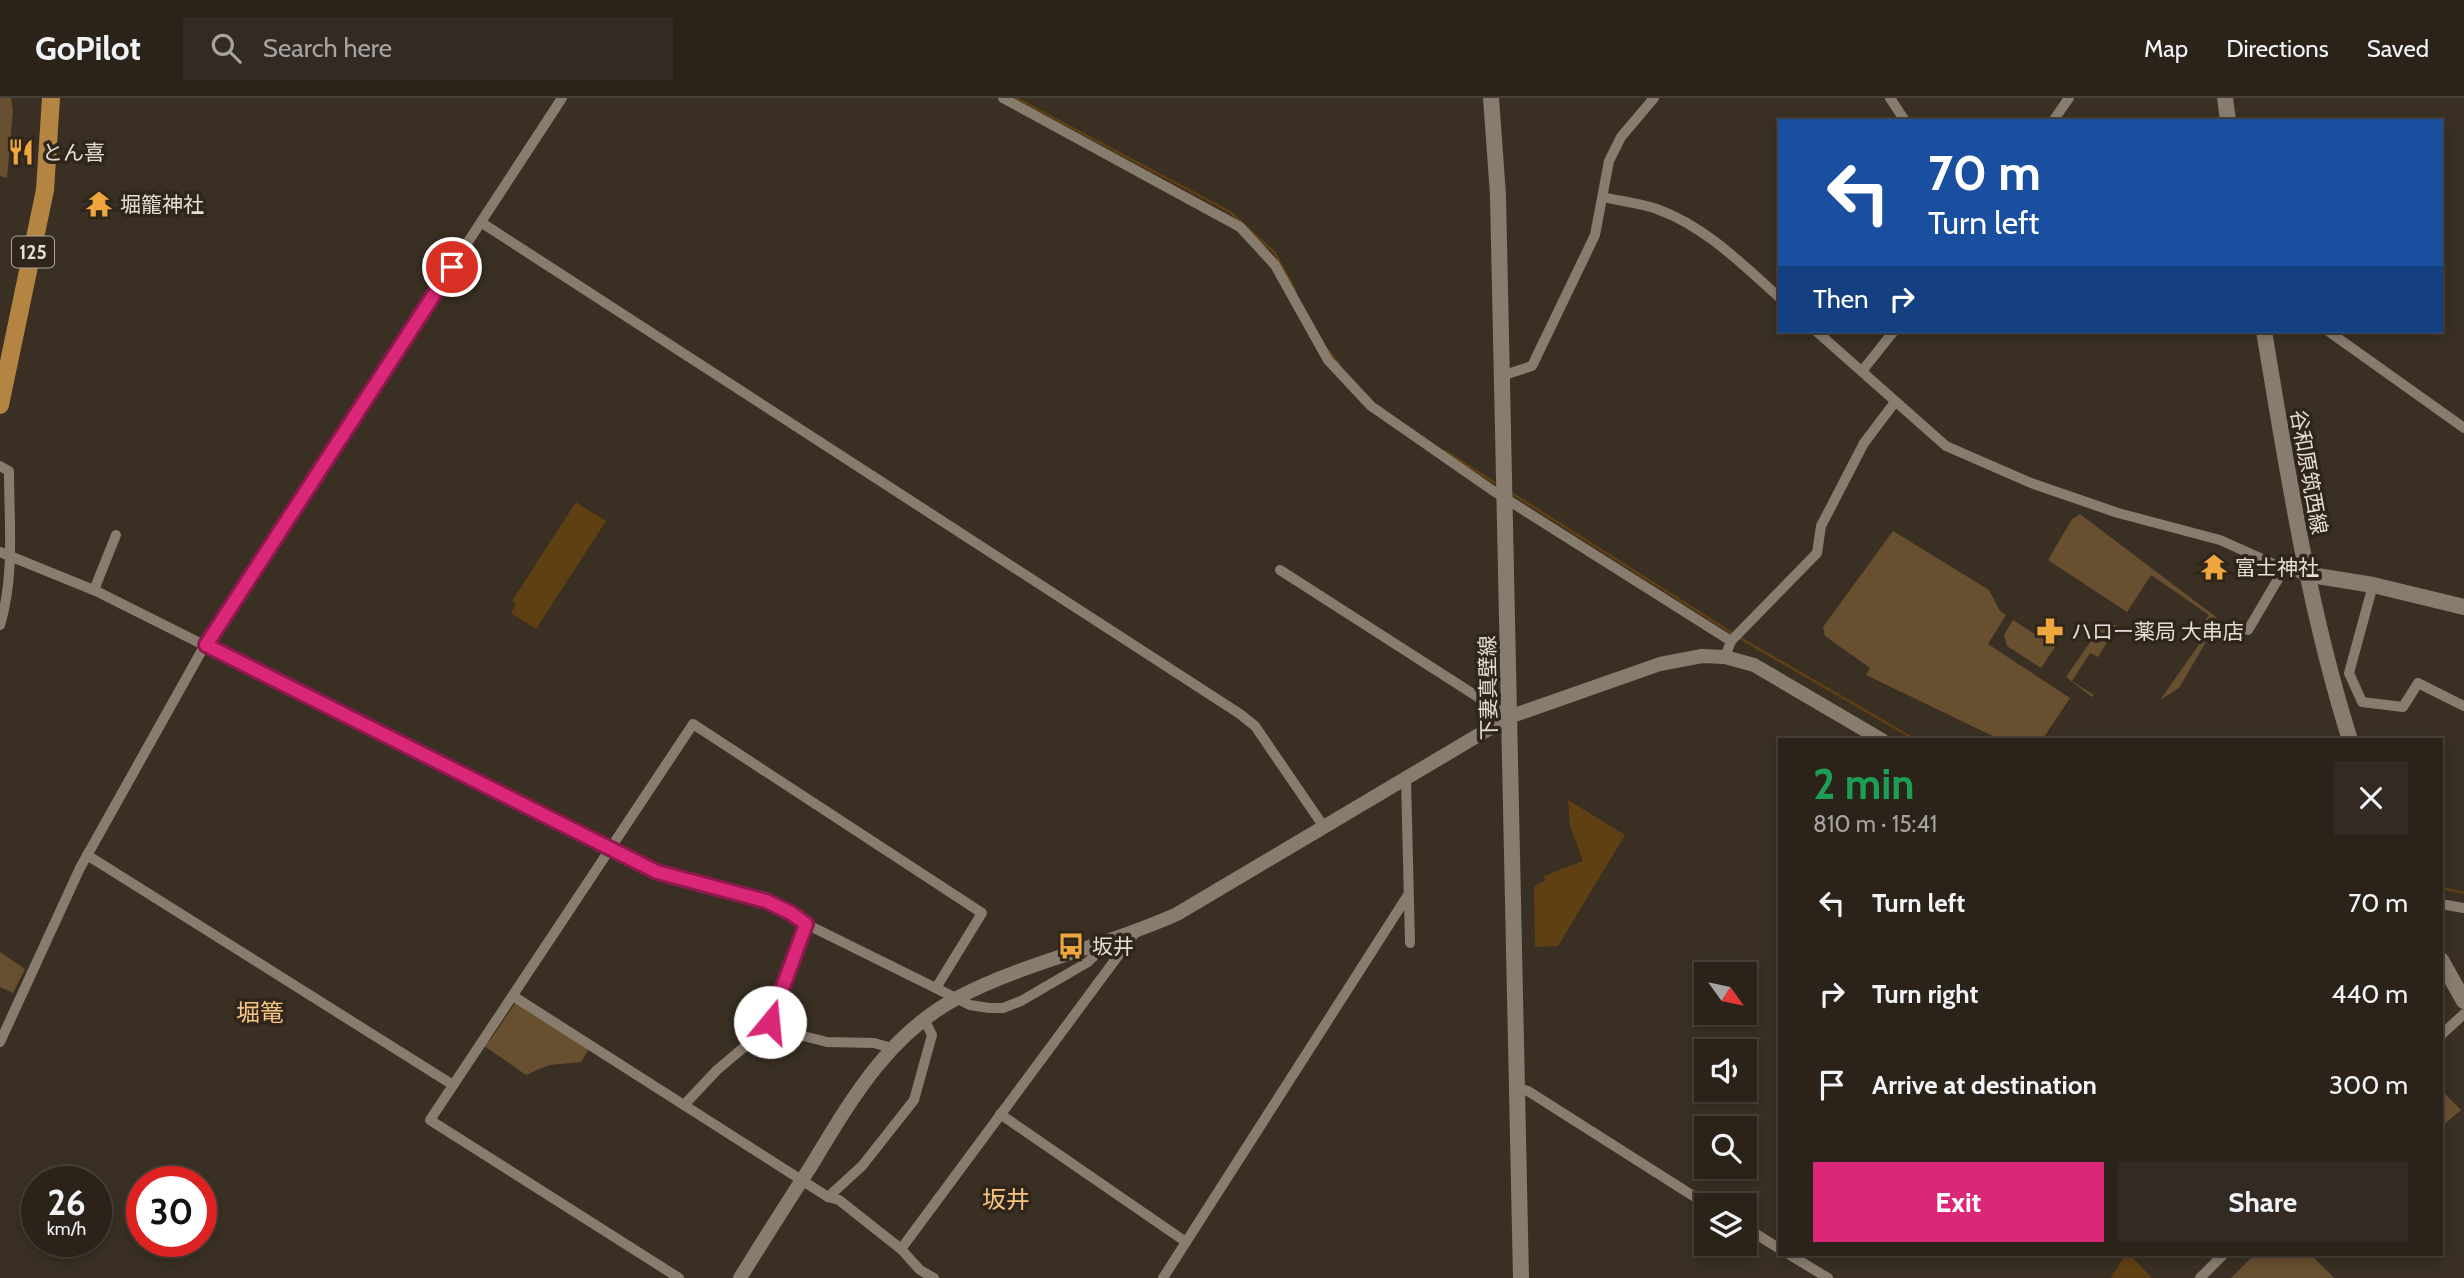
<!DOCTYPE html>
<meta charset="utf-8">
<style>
body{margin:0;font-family:Cabin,"Noto Sans JP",sans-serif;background:#332b23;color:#f1f3f6;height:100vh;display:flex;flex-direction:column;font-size:26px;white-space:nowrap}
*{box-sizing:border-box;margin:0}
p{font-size:23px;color:#a6a4a2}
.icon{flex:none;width:38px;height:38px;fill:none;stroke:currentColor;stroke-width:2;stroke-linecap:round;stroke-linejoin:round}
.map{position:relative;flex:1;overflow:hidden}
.side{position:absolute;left:1778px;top:640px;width:665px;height:518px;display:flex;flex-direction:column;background:#2b231a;border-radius:0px;box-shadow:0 4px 10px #0003,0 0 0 2px #474039}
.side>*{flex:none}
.top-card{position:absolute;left:1778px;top:21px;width:665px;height:214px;border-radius:0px;box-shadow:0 4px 10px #0003,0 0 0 2px #474039;background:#1a4fa0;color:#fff;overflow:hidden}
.needle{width:46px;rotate:123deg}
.controls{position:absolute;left:1694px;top:864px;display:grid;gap:14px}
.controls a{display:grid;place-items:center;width:63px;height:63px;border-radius:0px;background:#2b231a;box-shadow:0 4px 10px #0003,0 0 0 2px #474039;font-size:35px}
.speed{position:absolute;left:21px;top:1068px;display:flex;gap:14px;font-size:35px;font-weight:700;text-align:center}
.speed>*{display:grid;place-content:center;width:91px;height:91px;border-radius:50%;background:#2b231a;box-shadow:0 4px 10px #0003,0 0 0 2px #474039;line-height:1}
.speed small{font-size:18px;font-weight:400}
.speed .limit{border:10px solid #d22;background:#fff;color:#111}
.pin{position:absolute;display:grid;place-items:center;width:60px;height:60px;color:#fff;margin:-30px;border:4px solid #fff;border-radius:50%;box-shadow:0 2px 7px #0007}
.me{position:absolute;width:77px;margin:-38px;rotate:17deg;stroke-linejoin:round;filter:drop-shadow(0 0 5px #0008)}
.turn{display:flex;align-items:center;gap:24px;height:147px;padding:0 35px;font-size:32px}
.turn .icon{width:91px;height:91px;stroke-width:2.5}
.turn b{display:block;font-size:49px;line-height:60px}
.then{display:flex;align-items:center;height:66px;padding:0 35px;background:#0003;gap:14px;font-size:26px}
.round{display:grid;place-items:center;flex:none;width:74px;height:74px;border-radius:0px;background:#332b23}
.headline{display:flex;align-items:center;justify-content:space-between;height:119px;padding:0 35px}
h1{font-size:42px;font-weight:800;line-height:52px;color:#1e9e55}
.action{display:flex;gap:14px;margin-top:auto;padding:14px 35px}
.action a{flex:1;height:80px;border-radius:0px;background:#db2777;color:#fff;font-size:28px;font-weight:800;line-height:80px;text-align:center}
.action a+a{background:#332b23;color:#f1f3f6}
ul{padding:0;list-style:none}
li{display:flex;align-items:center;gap:21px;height:91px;padding:0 35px}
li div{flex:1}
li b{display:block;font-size:26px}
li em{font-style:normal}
header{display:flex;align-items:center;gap:42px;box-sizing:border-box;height:98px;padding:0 35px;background:#2b231a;border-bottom:2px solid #474039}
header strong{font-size:33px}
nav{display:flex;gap:38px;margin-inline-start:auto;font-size:24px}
.search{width:490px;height:63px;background:#332b23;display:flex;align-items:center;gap:18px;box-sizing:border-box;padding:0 24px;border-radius:0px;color:#a6a4a2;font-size:26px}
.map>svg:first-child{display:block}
</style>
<header>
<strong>GoPilot</strong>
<div class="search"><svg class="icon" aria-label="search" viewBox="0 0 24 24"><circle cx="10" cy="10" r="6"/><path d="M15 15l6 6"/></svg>Search here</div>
<nav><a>Map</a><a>Directions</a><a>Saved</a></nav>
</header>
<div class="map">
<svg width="2464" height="1180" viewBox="0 0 2464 1180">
<rect width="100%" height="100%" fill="#392f23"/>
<g fill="#684f2f">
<path d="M0,0H11L13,12L7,80L0,78Z"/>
<path d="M2080,416L2216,519L2213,532L2179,590L2160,602L2212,528L2205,523L2209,517L2151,477L2127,514L2048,462L2072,421Z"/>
<path d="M1893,433L1989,492L2000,513L2006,517L1988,546L2070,600L2042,642H2001L1866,577L1870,570L1825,538L1823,529Z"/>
<path d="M2013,522L2055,549L2041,570L2007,548L2004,537Z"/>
<path d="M2108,523L2117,528L2098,559L2090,555L2072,583L2094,597L2092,599L2066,579L2104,524Z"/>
<path d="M0,854L25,871L13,895L0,889Z"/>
<path d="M516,904L589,951L581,964L549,967L526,977L483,947L491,941Z"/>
<path d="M2441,992L2461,1012L2441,1029Z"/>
<path d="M2254,1157H2311L2334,1180H2231Z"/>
</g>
<g fill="#5f4012">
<path d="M576,404L606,423L536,531L511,515L516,506L512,503Z"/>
<path d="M1568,702L1625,737L1558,848L1535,849L1534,788L1545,783L1544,778L1583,763L1570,728Z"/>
<path d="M2125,1157H2130L2152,1180H2111Z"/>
</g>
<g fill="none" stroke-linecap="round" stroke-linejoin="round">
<g stroke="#5f4012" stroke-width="2.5">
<path d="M1016,0L1230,114L1275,155L1295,192"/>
<path d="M1329,253L1340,267"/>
<path d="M1445,353L1495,385"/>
<path d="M1513,396L1732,535"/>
<path d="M1740,540L1916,642"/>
<path d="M2441,790L2464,795"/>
</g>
<g stroke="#877c6e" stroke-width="10">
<path d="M1003,0L1240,129L1275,167L1328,262L1371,308L1492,392L1731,543L1725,559"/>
<path d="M1890,0L1905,23"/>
<path d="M2053,23L2069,0"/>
<path d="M1603,99C1620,103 1640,105 1657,111C1706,129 1742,166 1780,200"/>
<path d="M482,125L1240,616L1255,628L1324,729"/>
<path d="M1816,233L1946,348L2031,385L2118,415L2220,442L2287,472L2305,476"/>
<path d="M2328,233L2464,330"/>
<path d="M1862,273L1894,233"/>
<path d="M1501,278L1532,268L1595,137L1609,63L1621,39L1654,0"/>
<path d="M0,368L9,373C9,425 15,477 0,527"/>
<path d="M0,454L96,493L657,774C697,789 768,790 798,822L970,907L989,910H1003L1021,903L1088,864L1107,845"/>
<path d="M1280,472L1509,619"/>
<path d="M2373,487L2349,575L2362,604L2403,609L2418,585L2464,608"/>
<path d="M94,492L116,437"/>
<path d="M2248,532L2284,471"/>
<path d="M1731,543L1817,455L1821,428L1864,345L1895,304"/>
<path d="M1406,681L1410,845"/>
<path d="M87,757L453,987"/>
<path d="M2441,806L2464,810"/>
<path d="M513,898L828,1099L862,1068L914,1002L932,937L924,921"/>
<path d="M768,929L827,944L874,945L892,950"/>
<path d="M2441,937L2464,916"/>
<path d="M0,944L80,770L206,545L562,0"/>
<path d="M1517,990L1528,993L1709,1108"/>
<path d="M684,1007L717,972L768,929L806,826"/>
<path d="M1000,1016L1186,1144"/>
<path d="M828,1099L839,1102L901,1151L920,1172L934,1180"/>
<path d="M1745,1129L1780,1151"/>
<path d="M901,1151L1135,835"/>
<path d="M1790,1157L1828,1180"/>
<path d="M679,1180L430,1022L693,626L982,815L936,890"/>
<path d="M1163,1180L1408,797"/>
<path d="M2200,1180L2223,1157"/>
</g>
<path stroke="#877c6e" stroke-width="14" d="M740,1180C763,1143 787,1105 811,1068C851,1002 888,936 959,899C1026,864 1107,848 1177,816L1509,619L1660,566L1702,558L1725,559L1754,567L1882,642"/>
<g stroke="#877c6e" stroke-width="16">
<path d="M1491,0L1498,97L1521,1180"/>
<path d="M2225,0L2228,23"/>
<path d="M2264,233C2287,371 2308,508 2350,642"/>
<path d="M2305,476L2373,487L2464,509"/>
<path d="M2441,862L2464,903"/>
</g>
<path stroke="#b48542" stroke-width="18" d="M0,307L45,92L51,0"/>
</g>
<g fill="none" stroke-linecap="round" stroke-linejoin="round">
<g stroke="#8e194d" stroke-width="18">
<path id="route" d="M452,169L206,547L657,774L766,803L791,815L806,826L770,924"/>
</g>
<use href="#route" stroke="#db2777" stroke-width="12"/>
</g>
<defs>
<g id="restaurant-bare" transform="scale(2.1)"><path d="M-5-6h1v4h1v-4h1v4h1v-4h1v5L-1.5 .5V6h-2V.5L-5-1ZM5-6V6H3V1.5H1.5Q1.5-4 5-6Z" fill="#efa73d" stroke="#2f251a" stroke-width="2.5" paint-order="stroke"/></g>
<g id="temple-bare" transform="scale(2.1)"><path d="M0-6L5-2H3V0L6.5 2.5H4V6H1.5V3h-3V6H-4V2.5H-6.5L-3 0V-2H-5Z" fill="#efa73d" stroke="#2f251a" stroke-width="2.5" paint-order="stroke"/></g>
<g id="pharmacy-bare" transform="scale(2.1)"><path d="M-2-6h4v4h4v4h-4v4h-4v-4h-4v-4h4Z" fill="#efa73d" stroke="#2f251a" stroke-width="2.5" paint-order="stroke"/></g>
<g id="bus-bare" transform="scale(2.1)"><path d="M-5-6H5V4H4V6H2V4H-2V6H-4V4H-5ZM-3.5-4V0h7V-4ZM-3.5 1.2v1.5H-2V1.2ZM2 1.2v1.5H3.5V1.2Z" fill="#efa73d" stroke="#2f251a" stroke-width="2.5" paint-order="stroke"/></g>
</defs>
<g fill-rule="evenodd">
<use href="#restaurant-bare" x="21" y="54"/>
<use href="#temple-bare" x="99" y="106"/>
<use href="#temple-bare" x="2214" y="469"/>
<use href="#pharmacy-bare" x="2050" y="533"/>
<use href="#bus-bare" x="1071" y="848"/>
</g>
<g text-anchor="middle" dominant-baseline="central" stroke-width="7" stroke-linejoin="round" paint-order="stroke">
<rect fill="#2f251a" stroke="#aea69e" stroke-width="2" x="12" y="138.5" width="42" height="31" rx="5"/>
<g font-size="19" font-weight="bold" fill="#e4ded6">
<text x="33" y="154">125</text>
</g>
<g font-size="21" fill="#e4ded6" stroke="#2f251a" text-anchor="start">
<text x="42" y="54">とん喜</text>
<text x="120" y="106">堀籠神社</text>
<text x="2235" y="469">富士神社</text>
<text x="2071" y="533">ハロー薬局 大串店</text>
<text x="1092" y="848">坂井</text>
</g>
<g font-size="21" fill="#e4ded6" stroke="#2f251a">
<text transform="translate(2309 374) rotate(80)">谷和原筑西線</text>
<text transform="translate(1488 590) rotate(-91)">下妻真壁線</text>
</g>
<g font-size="24" fill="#f7c584" stroke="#2f251a">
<text x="260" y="914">堀篭</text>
<text x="1006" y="1101">坂井</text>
</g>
</g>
</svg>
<div class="controls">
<a><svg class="needle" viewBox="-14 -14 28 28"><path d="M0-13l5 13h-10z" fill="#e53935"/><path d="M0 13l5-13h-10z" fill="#a6a4a2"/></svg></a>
<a><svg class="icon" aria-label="sound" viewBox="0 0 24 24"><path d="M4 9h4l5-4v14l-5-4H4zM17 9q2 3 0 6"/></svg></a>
<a><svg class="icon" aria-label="search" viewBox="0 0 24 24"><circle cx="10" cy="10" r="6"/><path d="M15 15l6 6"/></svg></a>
<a><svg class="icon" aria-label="layers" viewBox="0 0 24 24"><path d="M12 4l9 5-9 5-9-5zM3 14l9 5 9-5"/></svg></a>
</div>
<div class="speed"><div>26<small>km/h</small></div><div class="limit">30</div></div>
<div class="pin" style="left:452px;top:169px;background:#d93025"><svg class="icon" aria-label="arrive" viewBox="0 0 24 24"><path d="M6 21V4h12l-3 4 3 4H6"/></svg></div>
<svg class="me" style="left:770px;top:924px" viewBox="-20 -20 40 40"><circle r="19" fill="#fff"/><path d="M0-13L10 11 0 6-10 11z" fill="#db2777"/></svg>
<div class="top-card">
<div class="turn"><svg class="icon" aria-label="left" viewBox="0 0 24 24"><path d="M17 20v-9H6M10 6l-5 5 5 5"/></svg><div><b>70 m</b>Turn left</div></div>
<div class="then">Then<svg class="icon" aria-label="right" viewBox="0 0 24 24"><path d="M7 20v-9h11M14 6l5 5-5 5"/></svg></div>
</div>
<section class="side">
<div class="headline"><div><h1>2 min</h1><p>810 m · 15:41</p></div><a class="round"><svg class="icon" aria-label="close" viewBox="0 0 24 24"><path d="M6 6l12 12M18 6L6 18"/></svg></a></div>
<ul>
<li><svg class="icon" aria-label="left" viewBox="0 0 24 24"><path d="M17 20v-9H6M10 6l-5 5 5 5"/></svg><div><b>Turn left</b></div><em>70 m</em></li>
<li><svg class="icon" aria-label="right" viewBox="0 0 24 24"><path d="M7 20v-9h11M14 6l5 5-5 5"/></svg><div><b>Turn right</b></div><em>440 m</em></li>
<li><svg class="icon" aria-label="arrive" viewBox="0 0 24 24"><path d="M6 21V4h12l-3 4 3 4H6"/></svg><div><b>Arrive at destination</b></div><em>300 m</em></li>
</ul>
<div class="action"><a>Exit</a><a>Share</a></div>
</section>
</div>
